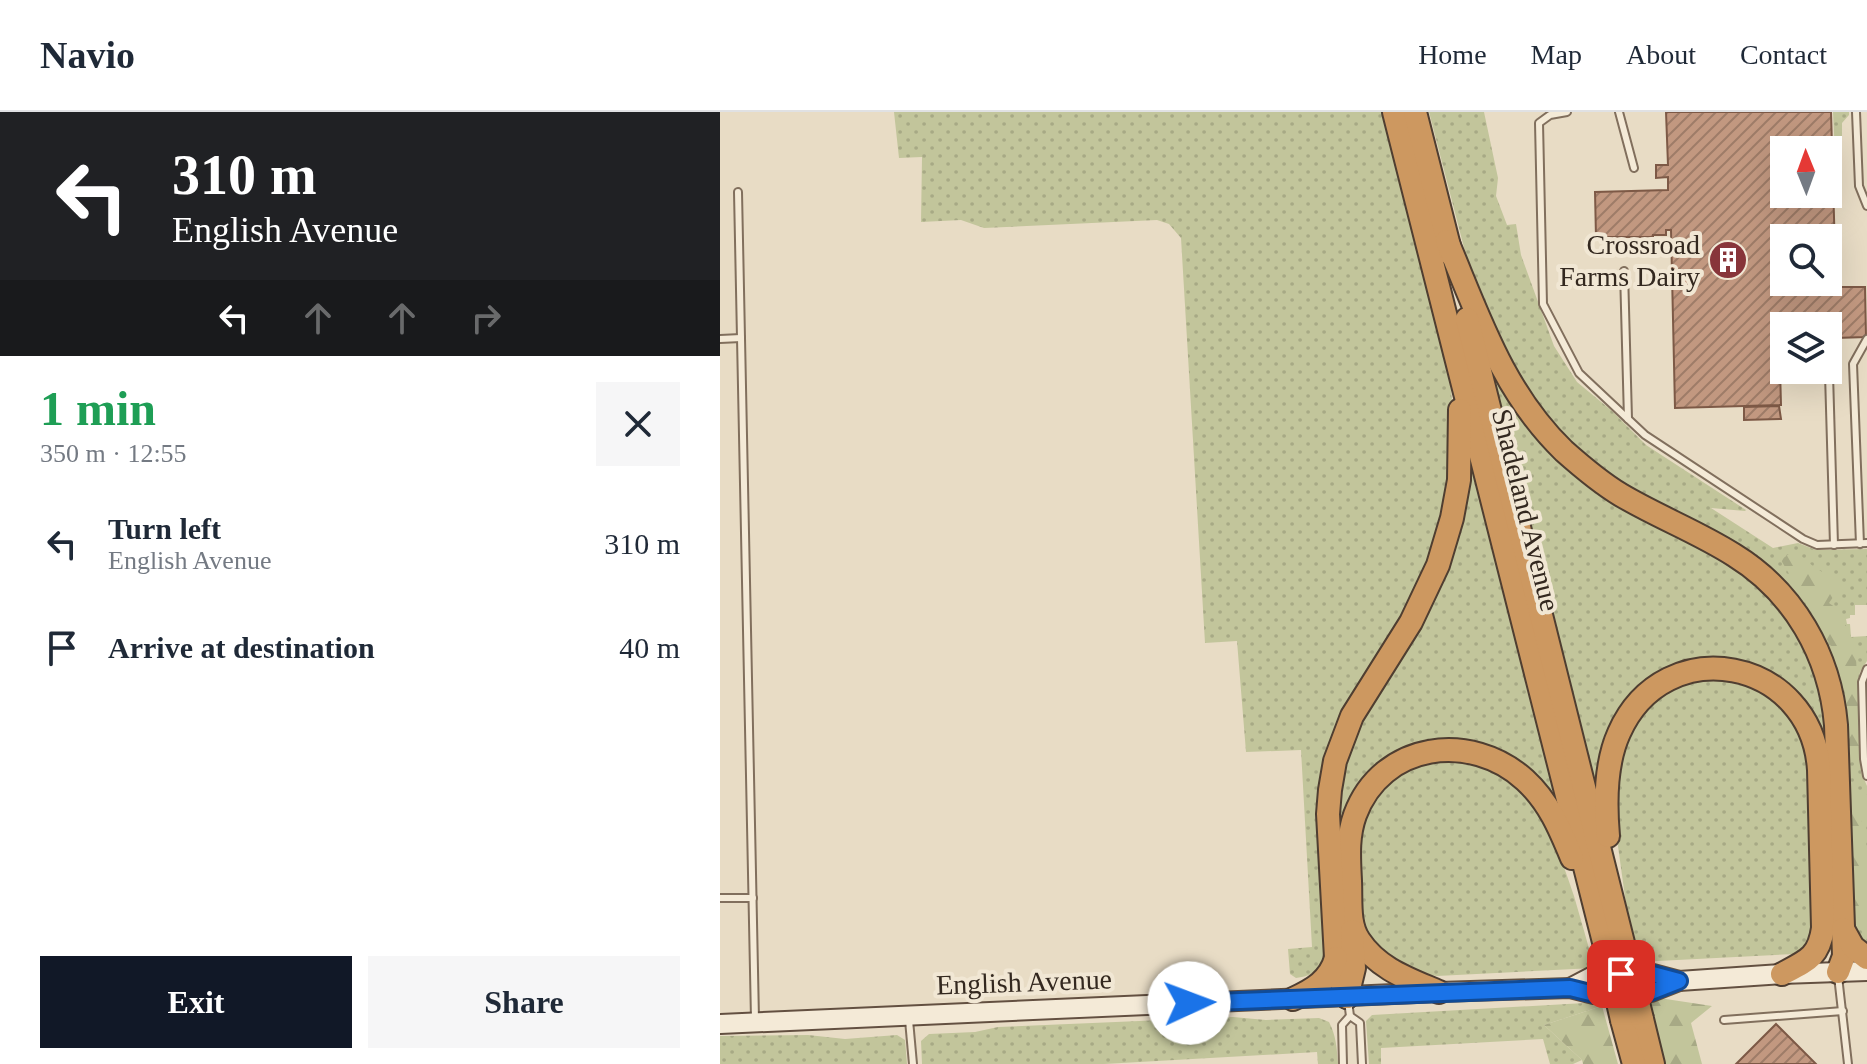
<!DOCTYPE html>
<meta charset="utf-8">
<style>
body{margin:0;font-family:Georgia,serif;background:#f6f6f7;color:#1f2937;height:100vh;display:flex;flex-direction:column;font-size:30px;white-space:nowrap}
*{box-sizing:border-box;margin:0}
p{font-size:26px;color:#747a83}
.icon{flex:none;width:44px;height:44px;fill:none;stroke:currentColor;stroke-width:2;stroke-linecap:round;stroke-linejoin:round}
.map{position:relative;flex:1;overflow:hidden}
.drawer{display:flex;flex-direction:column;background:#fff;width:720px}
.drawer>*{flex:none}
.guide{background:#202124;color:#fff;overflow:hidden}
.needle{width:52px;rotate:359deg}
.tools{position:absolute;left:1050px;top:24px;display:grid;gap:16px}
.tools a{display:grid;place-items:center;width:72px;height:72px;border-radius:0px;background:#fff;box-shadow:0 8px 32px #0002;font-size:40px}
.pin{position:absolute;display:grid;place-items:center;width:68px;height:68px;color:#fff;margin:-34px;border-radius:16px;box-shadow:0 4px 12px #0006}
.me{position:absolute;width:88px;margin:-44px;rotate:88deg;stroke-linejoin:round;filter:drop-shadow(0 0 6px #0008)}
.turn{display:flex;align-items:center;gap:28px;height:168px;padding:0 40px;font-size:36px}
.turn .icon{width:104px;height:104px;stroke-width:2.5}
.turn b{display:block;font-size:56px;line-height:68px}
.lanes{display:flex;align-items:center;height:76px;padding:0 40px;background:#0003;justify-content:center;gap:40px;direction:ltr}
.lanes .off{opacity:.35}
.round{display:grid;place-items:center;flex:none;width:84px;height:84px;border-radius:0px;background:#f6f6f7}
.headline{display:flex;align-items:center;justify-content:space-between;height:136px;padding:0 40px}
h1{font-size:48px;font-weight:700;line-height:60px;color:#1e9e55}
.button{display:flex;gap:16px;margin-top:auto;padding:16px 40px}
.button a{flex:1;height:92px;border-radius:0px;background:#111827;color:#fff;font-size:32px;font-weight:700;line-height:92px;text-align:center}
.button a+a{background:#f6f6f7;color:#1f2937}
ul{padding:0;list-style:none}
li{display:flex;align-items:center;gap:24px;height:104px;padding:0 40px}
li div{flex:1}
li b{display:block;font-size:30px}
li em{font-style:normal}
header{display:flex;align-items:center;gap:48px;box-sizing:border-box;height:112px;padding:0 40px;background:#fff;border-bottom:2px solid #e0e1e3}
header strong{font-size:38px}
nav{display:flex;gap:44px;margin-inline-start:auto;font-size:28px}
main{display:flex;flex:1;min-height:0}
.map>svg:first-child{display:block}
</style>
<header>
<strong>Navio</strong>
<nav><a>Home</a><a>Map</a><a>About</a><a>Contact</a></nav>
</header>
<main>
<section class="drawer">
<div class="guide">
<div class="turn"><svg class="icon" aria-label="left" viewBox="0 0 24 24"><path d="M17 20v-9H6M10 6l-5 5 5 5"/></svg><div><b>310 m</b>English Avenue</div></div>
<div class="lanes"><svg class="icon" aria-label="left" viewBox="0 0 24 24"><path d="M17 20v-9H6M10 6l-5 5 5 5"/></svg><svg class="icon off" aria-label="ahead" viewBox="0 0 24 24"><path d="M12 20V5M6 11l6-6 6 6"/></svg><svg class="icon off" aria-label="ahead" viewBox="0 0 24 24"><path d="M12 20V5M6 11l6-6 6 6"/></svg><svg class="icon off" aria-label="right" viewBox="0 0 24 24"><path d="M7 20v-9h11M14 6l5 5-5 5"/></svg></div>
</div>
<div class="headline"><div><h1>1 min</h1><p>350 m · 12:55</p></div><a class="round"><svg class="icon" aria-label="close" viewBox="0 0 24 24"><path d="M6 6l12 12M18 6L6 18"/></svg></a></div>
<ul>
<li><svg class="icon" aria-label="left" viewBox="0 0 24 24"><path d="M17 20v-9H6M10 6l-5 5 5 5"/></svg><div><b>Turn left</b><p>English Avenue</p></div><em>310 m</em></li>
<li><svg class="icon" aria-label="arrive" viewBox="0 0 24 24"><path d="M6 21V4h12l-3 4 3 4H6"/></svg><div><b>Arrive at destination</b></div><em>40 m</em></li>
</ul>
<div class="button"><a>Exit</a><a>Share</a></div>
</section>
<div class="map">
<svg width="1147" height="952" viewBox="0 0 1147 952">
<defs>
<pattern id="grass-dots" width="8" height="8" patternUnits="userSpaceOnUse" patternTransform="scale(2)"><rect width="8" height="8" fill="#c2c59b"/><path d="M2 2h.1M6 6h.1" fill="none" stroke="#a7a985" stroke-width="1.8" stroke-linecap="round"/></pattern>
<pattern id="forest-firs" width="22" height="20" patternUnits="userSpaceOnUse" patternTransform="scale(2)"><rect width="22" height="20" fill="#c2c59b"/><path d="M5 1l3.5 6h-7zM16 11l3.5 6h-7z" fill="#a7a985"/></pattern>
<pattern id="building-hatch" width="6" height="6" patternUnits="userSpaceOnUse" patternTransform="scale(2)"><rect width="6" height="6" fill="#c29880"/><path d="M-1 1l2-2M0 6l6-6M5 7l2-2" fill="none" stroke="#9e7c68"/></pattern>
</defs>
<rect width="100%" height="100%" fill="#e8dcc5"/>
<g fill="url(#grass-dots)">
<path d="M174,0H662L730,271L733,296L729,390L701,473L615,623L607,846C597,859 593,864 576,866L570,862L568,837L592,835L581,638L526,640L517,529L485,531L461,126L449,112L437,108L264,116L241,108L201,110L202,45L179,46Z"/>
<path d="M709,0H764L778,66L776,84L787,113L796,112L801,143L834,234L857,270L892,299L926,333L1026,398L1025,399L991,396L1053,436L1078,431L1096,438L1147,437V493H1135V503H1130V506L1126,507L1127,512H1130L1131,525L1147,524V549L1140,560L1138,571L1141,660L1147,674V837L1132,824L1127,702L1088,506L889,368L813,294L756,182Z"/>
<path d="M1113,0H1129V3L1122,11V40L1115,42Z"/>
<path d="M771,244L818,318L1059,485L1106,578L1112,707L1066,574L951,559L881,667L874,668L763,247Z"/>
<path d="M752,357L839,697L799,654L681,643L623,728L614,705L627,625L674,543L745,358Z"/>
<path d="M1000,565L1054,582L1089,633L1093,824L1086,835L1074,842L918,850L910,821L897,727L894,674L902,634L926,595L955,573Z"/>
<path d="M705,648C720,648 740,646 755,650C814,670 836,730 854,784C861,809 868,831 874,856L717,864L703,862L666,849L642,816L638,739L640,712L661,674Z"/>
<path d="M882,890V894L824,913L862,948L853,952H830L823,927L661,936V952H649L646,909L652,903Z"/>
<path d="M513,905L546,908L599,906L609,910C616,923 617,937 618,952H598L597,940L384,952H202L201,929L209,922L255,920L278,915Z"/>
<path d="M88,923L125,927L177,923L185,928L187,952H0V924Z"/>
</g>
<g fill="url(#forest-firs)">
<path d="M1074,438L1094,455L1122,472L1109,491L1119,498L1134,531L1136,544L1140,651L1127,648L1125,610L1127,587L1112,536L1061,448Z"/>
<path d="M1134,678L1147,683V703L1140,711L1145,740L1142,743L1147,746V816L1131,797L1127,686Z"/>
<path d="M926,884L992,894L971,911L982,952H944Z"/>
<path d="M882,894L898,952H863L862,948L824,913Z"/>
</g>
<g fill="url(#building-hatch)" stroke="#7d5946" stroke-width="2" fill-rule="evenodd">
<path d="M946,0H1111L1116,175H1145L1146,225L1115,226V255L1108,256V214H1064V257H1060L1061,293L955,296L951,118H946V123H933V125H876L875,80L948,78V65L936,66V53H948ZM1064,38H1108V82H1064ZM1064,126H1108V170H1064Z"/>
<path d="M1059,294L1061,307L1024,308V295Z"/>
<path d="M1056,912L1096,952H1016Z"/>
</g>
<g fill="none" stroke-linecap="round" stroke-linejoin="round">
<g stroke="#816f5d" stroke-width="10">
<g id="lane">
<path d="M847,0L830,3L819,11L823,192L859,261L925,323L1083,427L1097,433L1147,431"/>
<path d="M899,0L914,56"/>
<path d="M1136,0L1139,74L1147,94"/>
<path d="M18,80L35,907"/>
<path d="M904,159L908,307"/>
<path d="M0,227L21,226"/>
<path d="M1109,262L1114,433"/>
<path d="M1140,432L1133,252L1147,227"/>
<path d="M1147,557L1142,570L1144,647L1147,664"/>
<path d="M0,786H33"/>
<path d="M1118,864L1128,952"/>
<path d="M628,889L630,904L640,911L642,952"/>
<path d="M189,908L193,952"/>
<path d="M1004,908L1123,899"/>
<path d="M623,952L622,913L630,904"/>
</g>
</g>
<g stroke="#635041" stroke-width="22">
<g id="secondary">
<path d="M850,876L873,864L929,861L959,869"/>
<path d="M0,912L719,880L850,876L874,882L931,880L959,869L1062,862L1147,859"/>
</g>
</g>
<g stroke="#4f3e31" stroke-width="26">
<g id="highway">
<path d="M674,0L885,834"/>
<path d="M695,0L731,142"/>
<path d="M727,129C759,205 783,280 844,339C862,355 881,371 901,383C938,405 978,420 1014,443C1074,480 1110,543 1116,613L1124,844L1118,860"/>
<path d="M747,207L904,835"/>
<path d="M888,724C885,690 885,652 899,621C945,517 1092,546 1099,658L1103,816C1099,845 1087,849 1062,862"/>
<path d="M1123,817L1133,835L1147,846"/>
<path d="M719,880C689,867 658,857 639,828C628,812 631,789 630,769C629,747 627,725 635,703C662,630 751,619 805,668C829,690 840,717 852,746"/>
<path d="M627,885L619,862L616,846L608,702L610,678L615,649L632,604L691,510L718,453L732,406L739,368L740,298"/>
<path d="M627,885L634,856L632,819"/>
<path d="M573,887C593,878 610,868 616,846"/>
<path d="M922,907L933,952"/>
<path d="M902,908L914,952"/>
</g>
</g>
<use href="#lane" stroke="#f4ead7" stroke-width="6"/>
<use href="#secondary" stroke="#f4ead7" stroke-width="18"/>
<use href="#highway" stroke="#cd9860" stroke-width="22"/>
<g stroke="#4f3e31" stroke-width="26" stroke-linecap="butt">
<g id="highway-bridge">
<path d="M885,834L902,908"/>
<path d="M904,835L922,907"/>
</g>
</g>
<use href="#highway-bridge" stroke="#cd9860" stroke-width="22"/>
</g>
<g fill="none" stroke-linecap="round" stroke-linejoin="round">
<g stroke="#114b97" stroke-width="20">
<path id="route" d="M469,891L850,876L874,882L931,880L959,869L929,861L901,862"/>
</g>
<use href="#route" stroke="#1a73e8" stroke-width="14"/>
</g>
<defs>
<g id="building-disc" transform="scale(2)"><circle r="9.5" fill="#88353a" stroke="#f1e7d4"/><path d="M-4-6H4V6H1V3H-1V6H-4ZM-2.5-4.3h1.7v1.8h-1.7ZM.8-4.3h1.7v1.8H.8ZM-2.5-1h1.7V.8h-1.7ZM.8-1h1.7V.8H.8Z" fill="#fff"/></g>
</defs>
<g fill-rule="evenodd">
<use href="#building-disc" x="1008" y="148"/>
</g>
<g text-anchor="middle" dominant-baseline="central" stroke-width="8" stroke-linejoin="round" paint-order="stroke">
<g font-size="28" fill="#33281f" stroke="#f1e7d4" text-anchor="end">
<text x="980" y="132">Crossroad<tspan x="980" dy="32">Farms Dairy</tspan></text>
</g>
<g font-size="28" fill="#33281f" stroke="#f1e7d4">
<text transform="translate(806 398) rotate(76)">Shadeland Avenue</text>
<text transform="translate(304 870) rotate(-2)">English Avenue</text>
</g>
</g>
</svg>
<div class="tools">
<a><svg class="needle" viewBox="-14 -14 28 28"><path d="M0-13l5 13h-10z" fill="#e53935"/><path d="M0 13l5-13h-10z" fill="#747a83"/></svg></a>
<a><svg class="icon" aria-label="search" viewBox="0 0 24 24"><circle cx="10" cy="10" r="6"/><path d="M15 15l6 6"/></svg></a>
<a><svg class="icon" aria-label="layers" viewBox="0 0 24 24"><path d="M12 4l9 5-9 5-9-5zM3 14l9 5 9-5"/></svg></a>
</div>
<div class="pin" style="left:901px;top:862px;background:#d93025"><svg class="icon" aria-label="arrive" viewBox="0 0 24 24"><path d="M6 21V4h12l-3 4 3 4H6"/></svg></div>
<svg class="me" style="left:469px;top:891px" viewBox="-20 -20 40 40"><circle r="19" fill="#fff"/><path d="M0-13L10 11 0 6-10 11z" fill="#1a73e8"/></svg>
</div>
</main>
